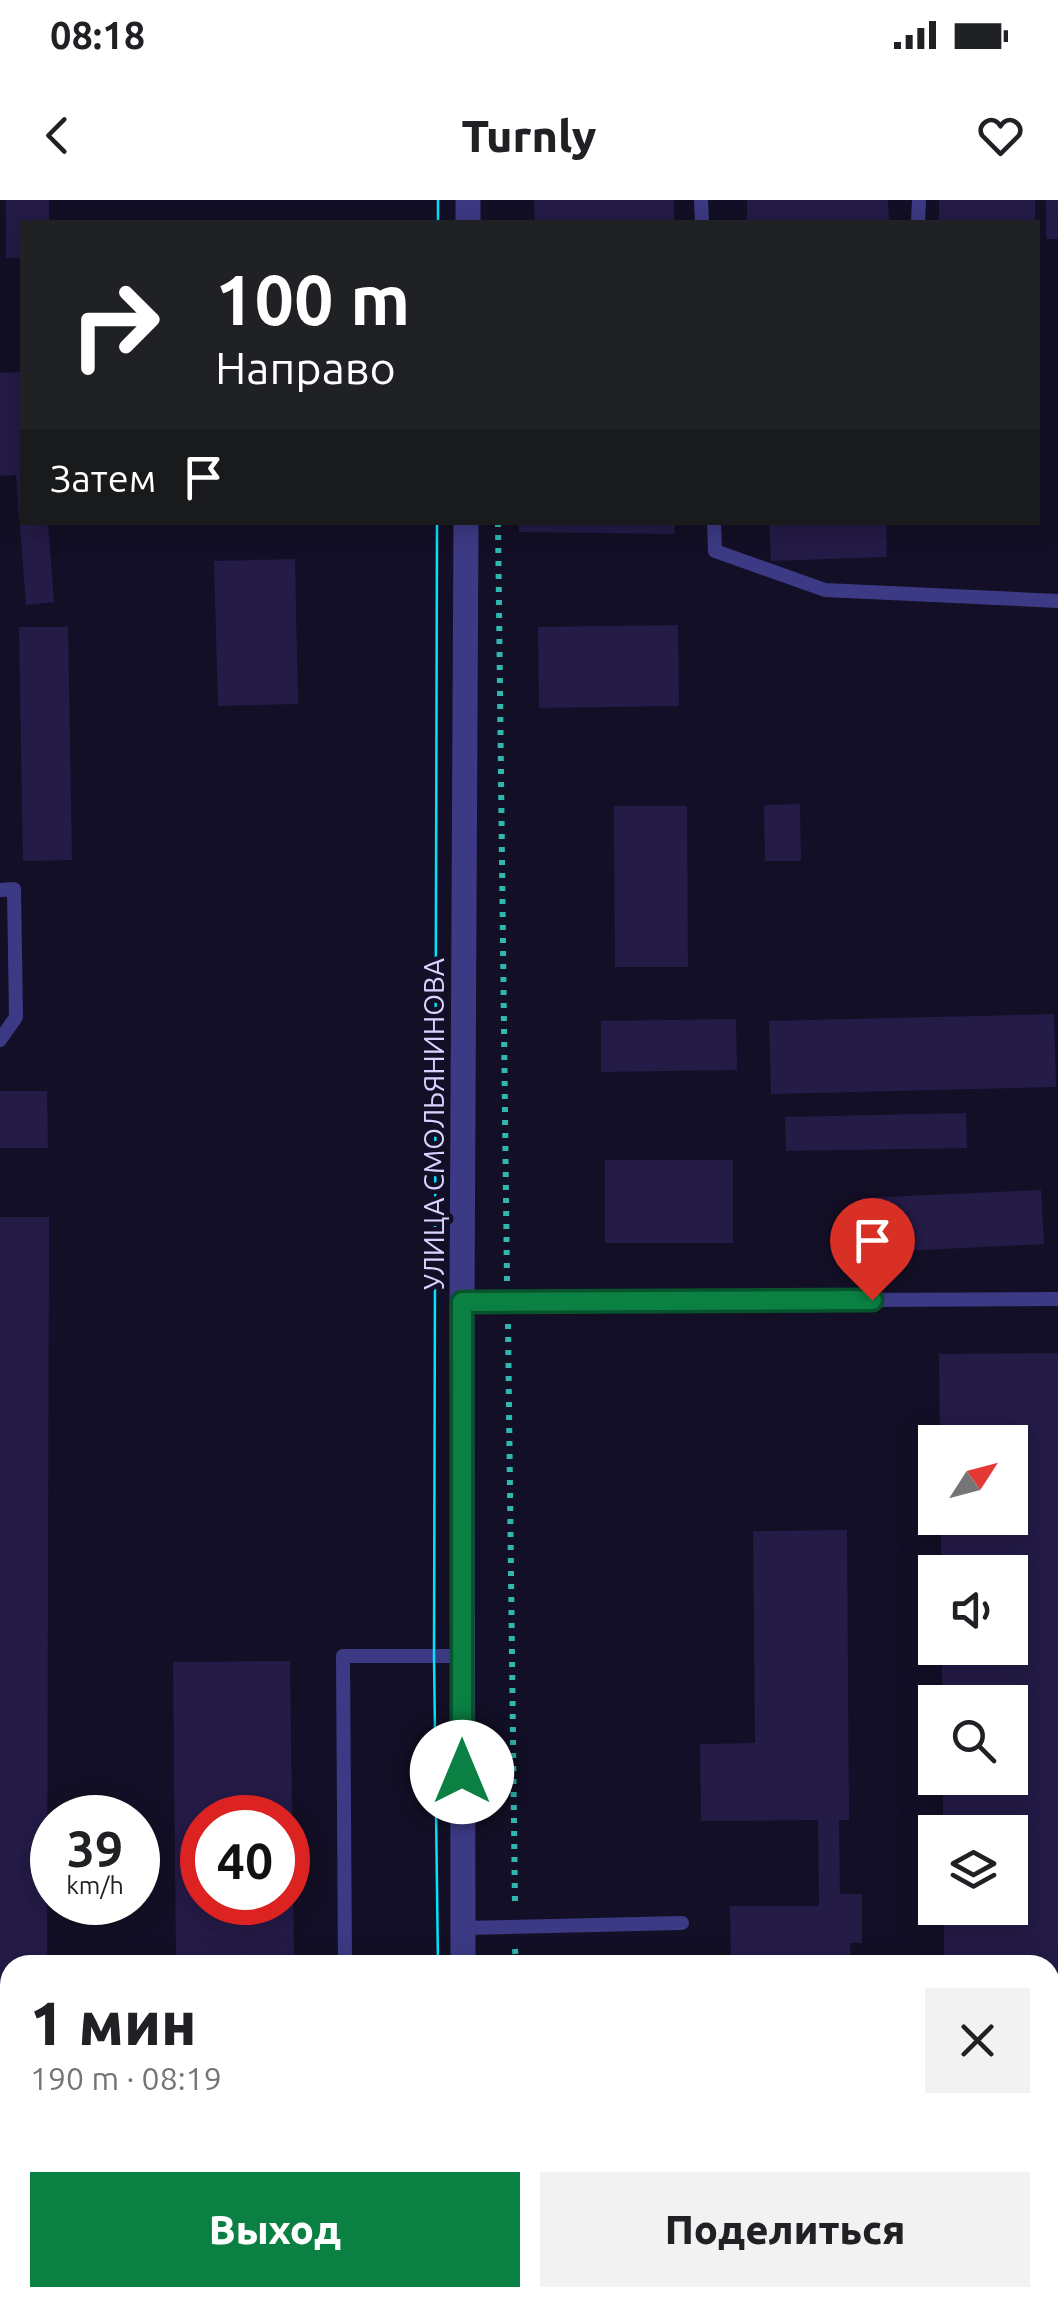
<!DOCTYPE html>
<html lang="ru">
<meta charset="utf-8">
<style>
body{margin:0;font-family:Ubuntu,sans-serif;background:#f2f2f2;color:#202124;height:100vh;display:flex;flex-direction:column;font-size:38px;white-space:nowrap}
*{box-sizing:border-box;margin:0}
p{font-size:32px;color:#757577}
.icon{flex:none;width:55px;height:55px;fill:none;stroke:currentColor;stroke-width:2;stroke-linecap:round;stroke-linejoin:round}
.map{position:relative;flex:1;overflow:hidden}
.details{position:absolute;left:0px;top:1755px;width:1060px;height:352px;display:flex;flex-direction:column;background:#fff;border-radius:30px 30px 0 0;box-shadow:0 5px 25px #0003}
.details>*{flex:none}
.guide{position:absolute;left:20px;top:20px;width:1020px;height:305px;border-radius:0px;box-shadow:0 5px 25px #0003;background:#202124;color:#fff;overflow:hidden}
.needle{width:65px;rotate:54deg}
.controls{position:absolute;left:918px;top:1225px;display:grid;gap:20px}
.controls a{display:grid;place-items:center;width:110px;height:110px;border-radius:0px;background:#fff;box-shadow:0 5px 25px #0003;font-size:50px}
.speed{position:absolute;left:30px;top:1595px;display:flex;gap:20px;font-size:50px;font-weight:700;text-align:center}
.speed>*{display:grid;place-content:center;width:130px;height:130px;border-radius:50%;background:#fff;box-shadow:0 5px 25px #0003;line-height:1}
.speed small{font-size:25px;font-weight:400}
.speed .limit{border:15px solid #d22;background:#fff;color:#111}
.pin{position:absolute;display:grid;place-items:center;width:85px;height:85px;color:#fff;margin:-102px -42px;border-radius:50% 50% 50% 0;rotate:-45deg;box-shadow:0 0 10px #0007}
.pin .icon{rotate:45deg}
.me{position:absolute;width:110px;margin:-55px;rotate:0deg;stroke-linejoin:round;filter:drop-shadow(0 0 8px #0008)}
.turn{display:flex;align-items:center;gap:35px;height:210px;padding:0 30px;font-size:45px}
.turn .icon{width:130px;height:130px;stroke-width:2.5}
.turn b{display:block;font-size:70px;line-height:85px}
.then{display:flex;align-items:center;height:95px;padding:0 30px;background:#0003;gap:20px;font-size:38px}
.round{display:grid;place-items:center;flex:none;width:105px;height:105px;border-radius:0px;background:#f2f2f2}
.summary{display:flex;align-items:center;justify-content:space-between;height:170px;padding:0 30px}
h1{font-size:60px;font-weight:800;line-height:75px}
.primary-button{display:flex;gap:20px;margin-top:auto;padding:20px 30px}
.primary-button a{flex:1;height:115px;border-radius:0px;background:#0b8043;color:#fff;font-size:40px;font-weight:800;line-height:115px;text-align:center}
.primary-button a+a{background:#f2f2f2;color:#202124}
.status{display:flex;justify-content:space-between;align-items:center;height:70px;padding:0 50px;background:#fff;direction:ltr}
.status svg{height:28px;fill:currentColor}
header{display:flex;justify-content:space-between;align-items:center;height:130px;padding:0 30px;background:#fff;font-size:45px;font-weight:800}
.map>svg:first-child{display:block}
</style>
<div class="status"><b>08:18</b><svg viewBox="0 0 49 12"><path d="M0 12V9h3v3zM5 12V6h3v6zM10 12V3h3v9zM15 12V0h3v12zM26 1h20v11H26zM47 4h2v5h-2z"/></svg></div>
<header><svg class="icon" aria-label="back" viewBox="0 0 24 24"><path d="M15 5l-7 7 7 7"/></svg>Turnly<svg class="icon" aria-label="heart" viewBox="0 0 24 24"><path d="M12 20l-8-8c-3-5 5-10 8-4 3-6 11-1 8 4z"/></svg></header>
<div class="map">
<svg width="1058" height="2107" viewBox="0 0 1058 2107">
<rect width="100%" height="100%" fill="#130f26"/>
<g fill="#241b47" fill-rule="evenodd">
<path d="M6,0H49V22H22V58H6Z"/>
<path d="M534,0H674V22H535Z"/>
<path d="M747,0H888L889,22H747Z"/>
<rect x="939" y="0" width="96" height="22"/>
<rect x="1046" y="0" width="12" height="39"/>
<path d="M22,172V322H48L54,402L26,405L16,275L0,276V173Z"/>
<path d="M519,322H675L674,334L519,332Z"/>
<path d="M769,322H886L887,357L771,361Z"/>
<path d="M295,359L298,504L218,506L214,361Z"/>
<path d="M678,425L679,506L539,508L538,427Z"/>
<path d="M19,427H68L72,660L23,661Z"/>
<path d="M800,604L801,661H765L764,605Z"/>
<path d="M614,606H687L688,767H615Z"/>
<path d="M1054,814L1056,887L771,894L769,821Z"/>
<path d="M736,819L737,870L601,872V821Z"/>
<path d="M0,891H47L48,948H0Z"/>
<path d="M966,913L967,948L786,951L785,917Z"/>
<rect x="605" y="960" width="128" height="83"/>
<path d="M1041,990L1044,1044L863,1053L861,998Z"/>
<path d="M0,1017H49L47,1765H10V1856H0Z"/>
<path d="M1058,1153V1851L1050,1852V1765H944V1708H1010V1632H943V1578H1010V1502H942V1448H1010V1372H941V1318H1010V1242H940L939,1154Z"/>
<path d="M847,1330L849,1620H839L840,1694H862V1743H850L851,1765H731L730,1706H819L818,1620L701,1621L700,1544L755,1543L753,1331Z"/>
<path d="M290,1461L294,1763L176,1764L173,1462ZM202,1618H288V1702H202Z"/>
<rect x="1050" y="1922" width="8" height="84"/>
<path d="M10,2067V2098H71V2107H0V2068Z"/>
</g>
<g fill="none" stroke-linecap="round" stroke-linejoin="round">
<g stroke="#2fb8b0" stroke-width="6" stroke-dasharray="5 8" stroke-linecap="butt">
<path d="M498,322L507,1081"/>
<path d="M508,1124L515,1706"/>
<path d="M515,1749L516,1765"/>
<path d="M520,2098V2107"/>
</g>
<g stroke="#3d3a85" stroke-width="14">
<path d="M701,0L702,22"/>
<path d="M918,22L919,0"/>
<path d="M714,322L715,351L825,390L1058,401"/>
<path d="M0,690L14,689L16,817L0,840"/>
<path d="M462,1102L1058,1099"/>
<path d="M462,1728L682,1723"/>
<path d="M345,1765L343,1456H463"/>
<path d="M1050,1905H1058"/>
</g>
<g stroke="#3d3a85" stroke-width="25">
<path d="M468,22V0"/>
<path d="M463,1765L462,1102L466,322"/>
<path d="M468,2098L469,2107"/>
</g>
<g stroke="#00e5ff" stroke-width="2.5">
<path d="M438,22V0"/>
<path d="M437,322L434,1456L438,1765"/>
<path d="M443,2098V2107"/>
</g>
</g>
<g fill="none" stroke-linecap="round" stroke-linejoin="round">
<g stroke="#07532c" stroke-width="25">
<path id="route" d="M462,1572V1102L872,1100"/>
</g>
<use href="#route" stroke="#0b8043" stroke-width="18"/>
</g>
<g text-anchor="middle" dominant-baseline="central" stroke-width="9" stroke-linejoin="round" paint-order="stroke">
<g font-size="28" fill="#d9d4ff" stroke="#130f26">
<text transform="translate(433 924) rotate(-90)">УЛИЦА СМОЛЬЯНИНОВА</text>
</g>
</g>
</svg>
<div class="controls">
<a><svg class="needle" viewBox="-14 -14 28 28"><path d="M0-13l5 13h-10z" fill="#e53935"/><path d="M0 13l5-13h-10z" fill="#757577"/></svg></a>
<a><svg class="icon" aria-label="sound" viewBox="0 0 24 24"><path d="M4 9h4l5-4v14l-5-4H4zM17 9q2 3 0 6"/></svg></a>
<a><svg class="icon" aria-label="search" viewBox="0 0 24 24"><circle cx="10" cy="10" r="6"/><path d="M15 15l6 6"/></svg></a>
<a><svg class="icon" aria-label="layers" viewBox="0 0 24 24"><path d="M12 4l9 5-9 5-9-5zM3 14l9 5 9-5"/></svg></a>
</div>
<div class="speed"><div>39<small>km/h</small></div><div class="limit">40</div></div>
<div class="pin" style="left:872px;top:1100px;background:#d93025"><svg class="icon" aria-label="arrive" viewBox="0 0 24 24"><path d="M6 21V4h12l-3 4 3 4H6"/></svg></div>
<svg class="me" style="left:462px;top:1572px" viewBox="-20 -20 40 40"><circle r="19" fill="#fff"/><path d="M0-13L10 11 0 6-10 11z" fill="#0b8043"/></svg>
<div class="guide">
<div class="turn"><svg class="icon" aria-label="right" viewBox="0 0 24 24"><path d="M7 20v-9h11M14 6l5 5-5 5"/></svg><div><b>100 m</b>Направо</div></div>
<div class="then">Затем<svg class="icon" aria-label="arrive" viewBox="0 0 24 24"><path d="M6 21V4h12l-3 4 3 4H6"/></svg></div>
</div>
<section class="details">
<div class="summary"><div><h1>1 мин</h1><p>190 m · 08:19</p></div><a class="round"><svg class="icon" aria-label="close" viewBox="0 0 24 24"><path d="M6 6l12 12M18 6L6 18"/></svg></a></div>
<div class="primary-button"><a>Выход</a><a>Поделиться</a></div>
</section>
</div>
